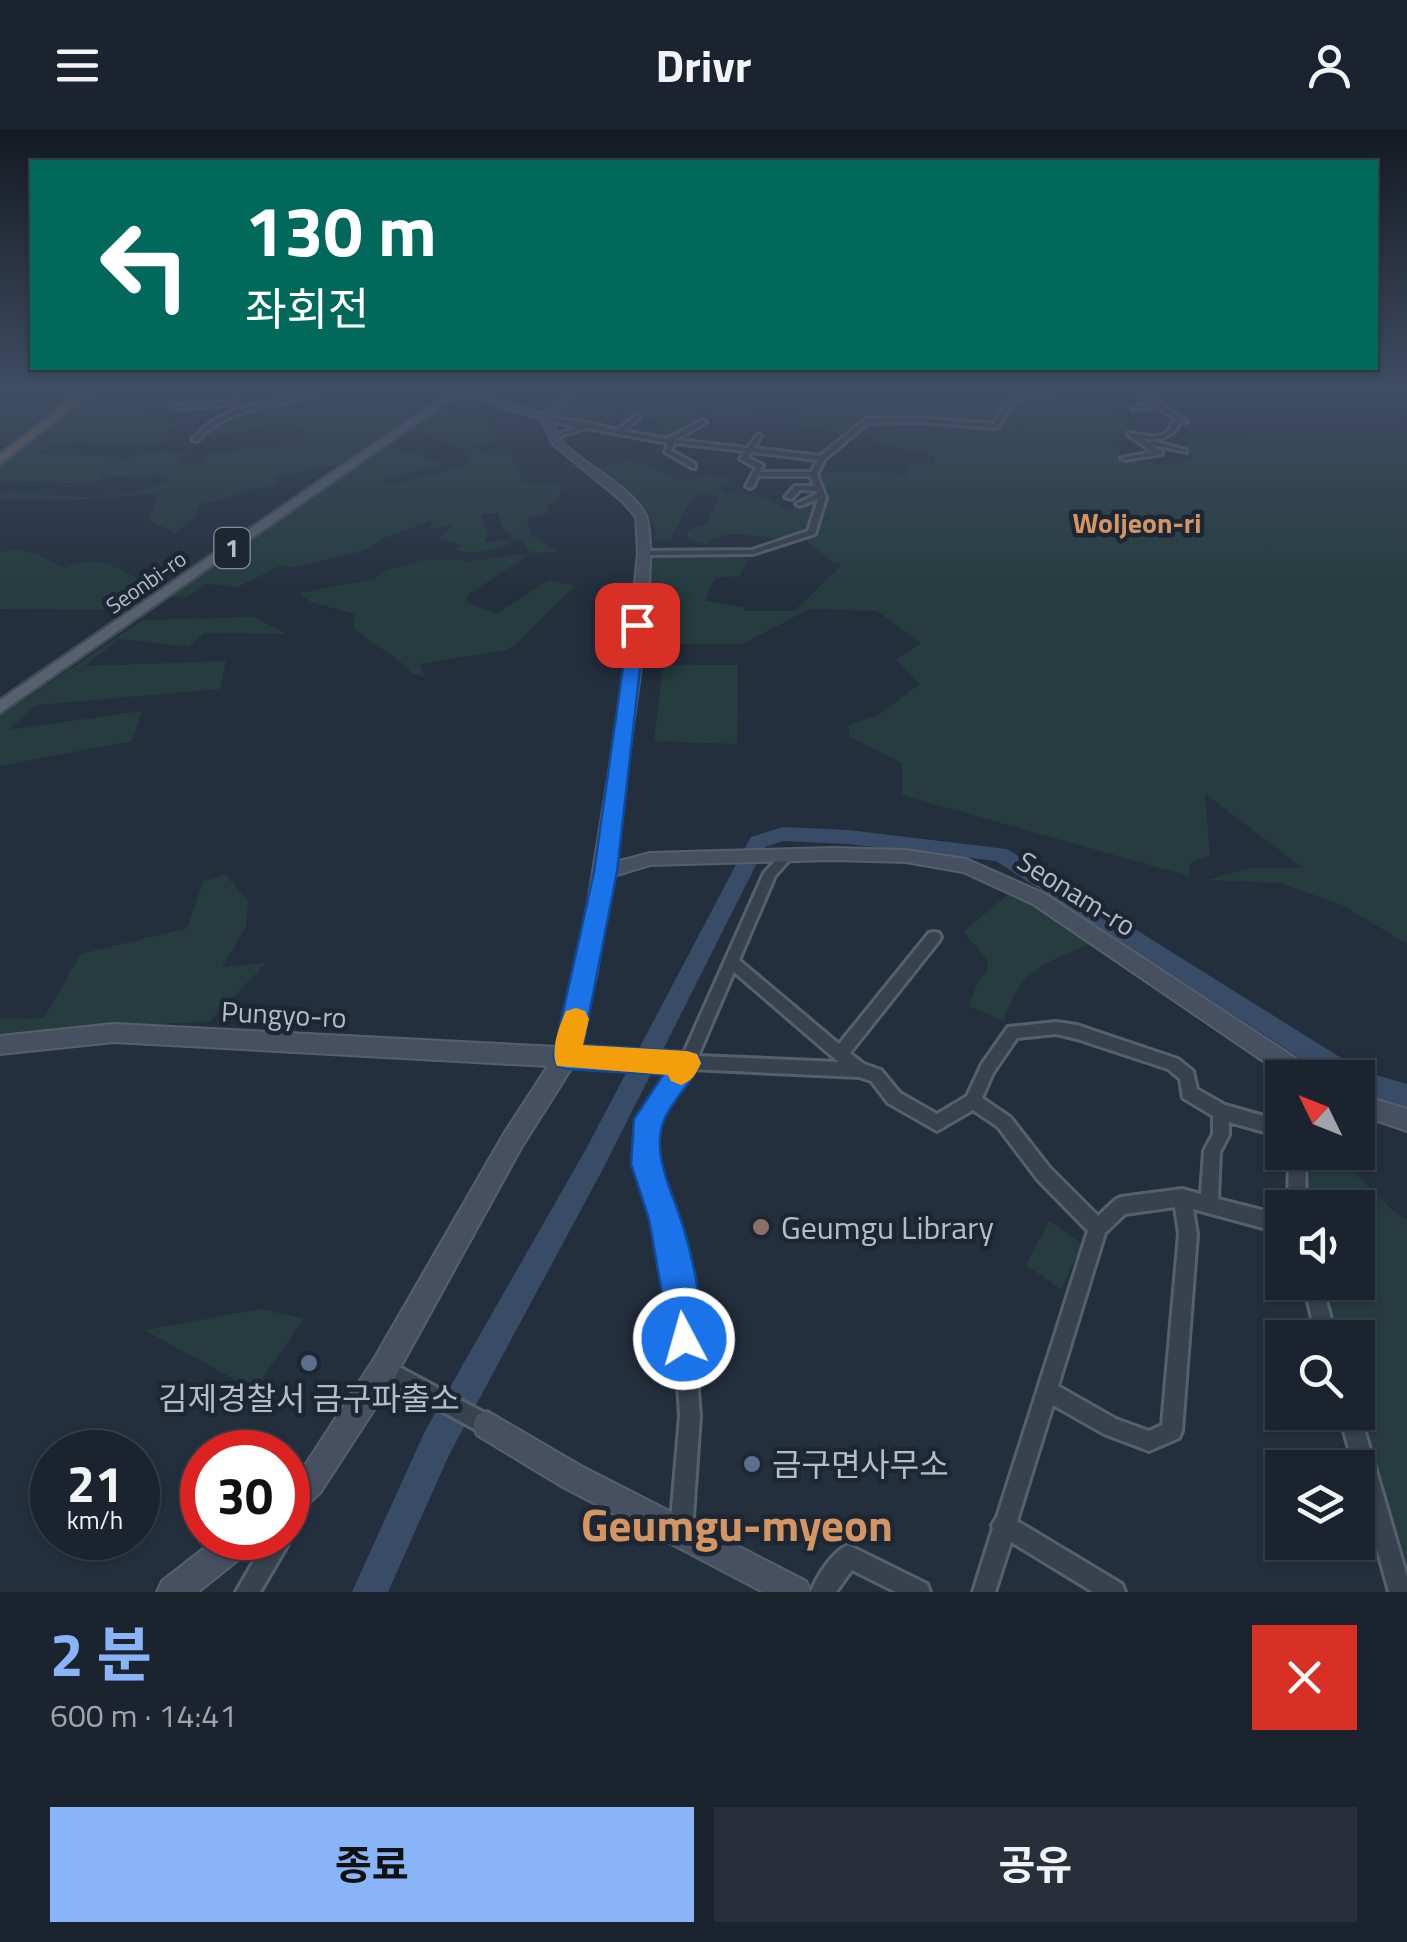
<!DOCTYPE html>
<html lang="ko">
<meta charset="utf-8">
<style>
body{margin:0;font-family:"Titillium Web","Noto Sans KR",sans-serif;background:#282f3a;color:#f1f3f6;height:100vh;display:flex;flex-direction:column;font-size:38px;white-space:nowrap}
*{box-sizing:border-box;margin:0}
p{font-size:32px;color:#a0a4aa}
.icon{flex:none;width:55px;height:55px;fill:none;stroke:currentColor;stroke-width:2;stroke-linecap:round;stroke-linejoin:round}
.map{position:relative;height:1462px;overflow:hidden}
.side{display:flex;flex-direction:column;background:#1b232e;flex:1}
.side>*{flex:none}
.hud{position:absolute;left:30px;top:30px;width:1348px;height:210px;border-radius:0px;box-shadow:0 2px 8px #0004,0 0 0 2px #39404a;background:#00695c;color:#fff;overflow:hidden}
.needle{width:65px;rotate:313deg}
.controls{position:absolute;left:1265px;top:930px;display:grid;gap:20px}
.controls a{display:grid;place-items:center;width:110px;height:110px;border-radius:0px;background:#1b232e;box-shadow:0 2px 8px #0004,0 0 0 2px #39404a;font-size:50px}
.speed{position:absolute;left:30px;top:1300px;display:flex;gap:20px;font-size:50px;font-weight:700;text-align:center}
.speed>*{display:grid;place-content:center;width:130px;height:130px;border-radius:50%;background:#1b232e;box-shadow:0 2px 8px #0004,0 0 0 2px #39404a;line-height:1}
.speed small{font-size:25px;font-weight:400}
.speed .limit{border:15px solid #d22;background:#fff;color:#111}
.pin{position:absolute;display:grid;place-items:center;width:85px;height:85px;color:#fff;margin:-42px;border-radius:20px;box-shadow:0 5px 15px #0006}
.me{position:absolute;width:110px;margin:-55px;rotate:354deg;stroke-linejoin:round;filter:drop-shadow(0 0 8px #0008)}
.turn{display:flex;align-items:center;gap:35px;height:210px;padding:0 50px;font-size:45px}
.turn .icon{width:130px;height:130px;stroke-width:2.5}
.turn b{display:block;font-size:70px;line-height:85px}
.round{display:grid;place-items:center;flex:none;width:105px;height:105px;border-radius:0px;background:#282f3a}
.headline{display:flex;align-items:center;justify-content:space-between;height:170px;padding:0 50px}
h1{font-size:60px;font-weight:700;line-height:75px;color:#8ab4f8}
.primary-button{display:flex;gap:20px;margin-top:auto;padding:20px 50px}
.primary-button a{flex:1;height:115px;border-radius:0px;background:#8ab4f8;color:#111;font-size:40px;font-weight:700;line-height:115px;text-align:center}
.primary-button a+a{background:#282f3a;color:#f1f3f6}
header{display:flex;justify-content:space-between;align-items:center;height:130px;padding:0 50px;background:#1b232e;font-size:45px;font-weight:700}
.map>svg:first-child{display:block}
</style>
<header><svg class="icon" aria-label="menu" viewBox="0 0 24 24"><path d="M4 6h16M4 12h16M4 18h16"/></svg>Drivr<svg class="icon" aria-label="person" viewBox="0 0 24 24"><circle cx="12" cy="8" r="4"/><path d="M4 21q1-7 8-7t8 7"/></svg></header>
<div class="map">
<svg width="1407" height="1462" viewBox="0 0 1407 1462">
<rect width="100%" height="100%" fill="#242f3e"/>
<g fill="#263c3f">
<path d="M80,257L0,317V265L59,267Z"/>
<path d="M99,257H107L100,264L159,271L139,282L150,289L166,284L173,288L168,291L178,296L163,303L168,310C122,325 71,299 35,324L132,328C145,318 172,321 189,322L178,329L184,336L202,333L209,323L275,317L307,307L310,301C261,282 250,310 204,305L213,286L245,277L243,274L277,271L276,275H305L360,264L419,278L339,335L278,346L275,357C246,355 228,370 200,374L197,386L175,403L149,390L158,363L83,370L0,369V362C52,363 124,377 169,349L167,345L103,348L93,354L0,351V334Z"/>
<path d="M628,257H1127L1108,271L1110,284L1142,297L1146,307L1126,301L1131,309L1111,310L1121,328C1148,327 1168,345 1193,326L1180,307L1407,300V814L1342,775L1280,753L1207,750L1251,738H1303L1205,664L1210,725L1190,733L1189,746L902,665V633L849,606V595L878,585L920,554L896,529L921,513L877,481L809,479L743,514H644L648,425L736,424L747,430L740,446L715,448L705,471L744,477V481H794L843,434L834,433L803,408C774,415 733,392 706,414L689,410L687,401L706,394L711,388L707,384L713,381L720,367L702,364L690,371L670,410L653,411L657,401L640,376L641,371L624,364L597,339L631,330L682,351L717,345L732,351L721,358L723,363L764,367L789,380L819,368L816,345L834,341L908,344L905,337L935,333V326L878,313L863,300L853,305L780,292L802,284C784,269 768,282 748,286C734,289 720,288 706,288L710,276L691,270L690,264Z"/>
<path d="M458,264L465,266L445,279L496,292L493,313L465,319L415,301L404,302Z"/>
<path d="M639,267L693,277L695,290L666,309L643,304L662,292L619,282L600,294L555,286L567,271L616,279L628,269Z"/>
<path d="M388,316L437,331L441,336L381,350L390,355L471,335L467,323L480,319L490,326L508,323L520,341L522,352L564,356L557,371L547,374L548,383L526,389L532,406L558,422L531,423L468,465L466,472L496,484L549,450L575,456L516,514L507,520L420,534L424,546L412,544C403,529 369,513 353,497L355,484L311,472L299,463L374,449L388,440L427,429L470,431L531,423L521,409L511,410L510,403L503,400L498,383L481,384L488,403L484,412L506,410L510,413C496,421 469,426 455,419L462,415L438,407L447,403L453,395L429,399L433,390L387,407L362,421L295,437L279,436L237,457L206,454L189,466L170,467Z"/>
<path d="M15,420L36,424L65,438C98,425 114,435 142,451L140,460L103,480L0,479V422Z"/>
<path d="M254,487L287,504L204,503L189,517L119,509L85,536L226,531L220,559L37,575L8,600L142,581L132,611L0,636V586L143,490Z"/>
<path d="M663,535H738L737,614L654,611Z"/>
<path d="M225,745L248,770L246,797L222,837L266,833L210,891L0,904V889L44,888L81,824L187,798L203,752Z"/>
<path d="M1011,762L1035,773L1092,813C1046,834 1019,837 1004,891L969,876L977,854L988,839L987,829L963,802Z"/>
<path d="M1303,1023H1334L1393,1081L1407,1090V1455L1358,1282V1208L1332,1207L1317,1153L1358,1152V1078L1303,1077Z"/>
<path d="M1049,1091L1082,1114L1061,1159L1026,1135Z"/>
<path d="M262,1179L304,1189L254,1260L144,1200Z"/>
</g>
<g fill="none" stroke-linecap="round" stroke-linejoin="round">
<path fill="#394c67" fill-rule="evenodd" d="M783,697L848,700L1007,719L1362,941L1407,954V978L1358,962V948H1331L996,731L848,714L783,711L765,717L604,1037L449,1325L388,1462H352L425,1301L586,1019L748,712L751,707Z"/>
<g stroke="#565f6c" stroke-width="6">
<g id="street">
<path d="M323,257H332C284,281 237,268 197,311L192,310C228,268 276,276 323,257Z"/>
<path d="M1063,257H1080C1063,262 1028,261 1016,272C1007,280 1003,290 996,298L921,292L868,293L825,329L817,344L826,368L815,404L753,424L644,425L640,423L644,421L752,420L808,401L818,369L800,376L796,374L817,364L816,361L800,360L792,369L785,367L795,356H814L810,346H758L754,356L750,358L746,356L756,338L740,329L745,321L675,313L671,320L695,334V338H692L665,322L668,313L586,298L551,309V307L577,297L543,289L546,287L588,293L617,300L637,285L639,288L623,301L667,309L703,290L706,292L705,293L676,310L748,318L758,304L761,306L754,318L820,326L866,289L921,288L994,294C1010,259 1029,262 1063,257ZM752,322L818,330L811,342H760L763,335L748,328Z"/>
<path d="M1146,257H1152L1150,267L1163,274L1164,276L1187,292L1178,294L1177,299C1167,309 1156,311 1142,309L1149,313L1152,311L1186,320V322L1152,315L1162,322V324L1125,330L1121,328L1153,322L1128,305V303C1144,304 1168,314 1173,291L1177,290L1157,277L1133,279V277L1152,274L1144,268Z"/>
<path d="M238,271L240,274L173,279L170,277L173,275Z"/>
<path d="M785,723L791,728L775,746L739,830L839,914L929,803L934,802L939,803L941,807L939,811L850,923L864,934L881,940L900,963L937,984L967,966L982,934L1008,897L1056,892L1077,895L1178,929L1193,941L1197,959L1225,975L1282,991V1007L1229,992V1005L1220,1022L1218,1069L1282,1085V1103L1193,1079L1197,1104L1182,1301L1179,1308L1149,1321L1104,1304L1053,1275L1017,1391L1122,1454L1125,1462H1093L1011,1412L995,1462H973L993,1398L992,1395L997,1387L1088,1101L1038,1050L998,997L973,980L937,1001L888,973L871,951L859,947L691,939L657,991L654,1033L674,1089L691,1171L700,1286L692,1402L689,1410L681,1413L673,1410L670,1402L680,1286L673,1171L656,1089L638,1033L641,989L674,939L566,934L561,932L558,927L561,922L566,920L683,925L764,743L781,725ZM734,842L835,929L839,932L698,926ZM1056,904L1077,909L1168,939L1180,949L1183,968L1213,986V1004L1204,1021L1201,1064L1182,1059L1121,1067L1115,1070L1098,1086L1050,1038L1010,987L982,968L993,943L1017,908ZM1175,1077L1179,1104L1162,1295L1149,1301L1116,1289L1058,1256L1105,1103L1125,1084Z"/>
<path d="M1289,1022H1305L1306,1078H1288Z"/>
<path d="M1303,1152H1321L1336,1208H1317Z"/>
<path d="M384,1229L494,1288L497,1295L494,1302L487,1305L480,1302L377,1246L374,1239L377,1232Z"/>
<path d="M1358,1278L1407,1447V1462H1389L1358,1349V1338H1354L1339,1282H1358Z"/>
<path d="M288,1402L290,1408L287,1416L260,1462H236L267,1408H288Z"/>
<path d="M848,1415L927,1454L930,1462H896L852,1440L836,1462H811C817,1446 832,1422 848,1415Z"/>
</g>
</g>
<g stroke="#565f6c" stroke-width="4">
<g id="secondary">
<path d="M437,257H451L452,259L448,262Z"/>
<path d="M575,257H585L550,288C554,296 557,307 564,314C588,338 628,354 645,384C665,421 620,678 612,733L650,723L832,718L906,720L966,729L1045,764L1315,941L1318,948H1288L1033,774L963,742L906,732L832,730L650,735L610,747L597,842L574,934L521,1018L394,1249L320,1363L299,1382L288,1386V1352L300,1343L374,1229L505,1002L548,936L114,912L0,924V906L114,894L558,917L577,842L628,524L638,423L636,387L622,371L554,315L541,289L458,263L462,260L543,284Z"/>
<path d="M1358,964L1407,979V1001L1358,984Z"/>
<path d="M487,1281L581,1336L806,1451L811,1462H763L561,1356L477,1305L473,1295L477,1285Z"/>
<path d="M217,1408H256L252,1419L198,1462H157L162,1451Z"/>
</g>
</g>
<g stroke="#414a57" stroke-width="5">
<path id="primary" d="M457,257H469L0,583V570Z"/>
</g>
<g stroke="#434c59" stroke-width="6">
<path id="highway" d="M87,257H99L0,334V324Z"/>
</g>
<use href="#street" fill="#38414e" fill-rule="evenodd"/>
<use href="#secondary" fill="#465061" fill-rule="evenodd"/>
<use href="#primary" fill="#56606e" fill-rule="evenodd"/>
<use href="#highway" fill="#746855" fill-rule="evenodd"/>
</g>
<linearGradient id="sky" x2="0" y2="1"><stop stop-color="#141a22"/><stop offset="0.56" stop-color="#3f4d63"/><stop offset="1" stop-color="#3f4d63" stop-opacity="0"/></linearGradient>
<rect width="1407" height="462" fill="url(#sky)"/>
<path fill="#1a73e8" stroke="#114b97" stroke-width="2.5" d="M637,490L645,495L617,742L583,915L687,921L697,924L701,933C691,954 670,972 663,993C653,1024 669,1055 679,1084C690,1116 709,1191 697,1221L684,1227L672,1221L649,1089L631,1034L634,989L663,945L566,939L557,936L553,927L594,742L629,495Z"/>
<path fill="#f59e0b" d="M576,878L585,881L589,889L583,915L687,921L697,924L701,933C696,944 692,951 681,955L671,951L668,945L557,936C550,921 559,896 566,881Z"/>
<circle fill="#8d6e63" stroke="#1d2633" stroke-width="4" cx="761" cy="1097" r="10"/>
<g fill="#5c6f8a" stroke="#1d2633" stroke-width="4">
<circle cx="309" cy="1233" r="10"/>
<circle cx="752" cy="1334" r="10"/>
</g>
<g text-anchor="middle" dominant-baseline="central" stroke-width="9" stroke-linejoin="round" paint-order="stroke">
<g font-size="22" fill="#b4bcc9" stroke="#1d2633">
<text transform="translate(146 452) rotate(-35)">Seonbi-ro</text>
</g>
<rect fill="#1d2633" stroke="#878f9c" stroke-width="2.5" x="214.5" y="398" width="35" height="40" rx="8"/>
<g font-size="25" font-weight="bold" fill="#b4bcc9">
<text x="232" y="418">1</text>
</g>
<g font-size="28" font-weight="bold" fill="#d59563" stroke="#1d2633">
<text x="1137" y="392">Woljeon-ri</text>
</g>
<g font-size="28" fill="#b4bcc9" stroke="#1d2633">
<text transform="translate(1077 763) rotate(32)">Seonam-ro</text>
<text transform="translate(284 884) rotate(3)">Pungyo-ro</text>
</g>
<g font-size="32" fill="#b4bcc9" stroke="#1d2633" text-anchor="start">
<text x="781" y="1097">Geumgu Library</text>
<text x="309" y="1268" text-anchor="middle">김제경찰서 금구파출소</text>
<text x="772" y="1334">금구면사무소</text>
</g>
<g font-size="45" font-weight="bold" fill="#d59563" stroke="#1d2633">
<text x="737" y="1394">Geumgu-myeon</text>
</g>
</g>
</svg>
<div class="controls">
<a><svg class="needle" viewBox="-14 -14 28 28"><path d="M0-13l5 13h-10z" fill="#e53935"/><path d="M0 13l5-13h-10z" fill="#a0a4aa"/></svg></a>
<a><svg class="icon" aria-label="sound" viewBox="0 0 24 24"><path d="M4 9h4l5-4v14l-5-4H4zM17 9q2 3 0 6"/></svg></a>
<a><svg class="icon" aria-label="search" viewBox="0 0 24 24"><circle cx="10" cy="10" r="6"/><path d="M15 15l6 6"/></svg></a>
<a><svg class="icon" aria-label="layers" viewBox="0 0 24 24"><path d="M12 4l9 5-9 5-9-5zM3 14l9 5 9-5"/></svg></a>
</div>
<div class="speed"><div>21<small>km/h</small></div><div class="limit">30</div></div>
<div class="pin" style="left:637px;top:495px;background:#d93025"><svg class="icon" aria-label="arrive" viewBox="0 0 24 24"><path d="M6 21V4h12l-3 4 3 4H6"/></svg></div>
<svg class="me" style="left:684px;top:1209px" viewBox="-20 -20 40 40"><circle r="17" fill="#1a73e8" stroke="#fff" stroke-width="3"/><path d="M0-11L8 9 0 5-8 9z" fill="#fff"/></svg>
<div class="hud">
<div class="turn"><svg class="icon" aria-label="left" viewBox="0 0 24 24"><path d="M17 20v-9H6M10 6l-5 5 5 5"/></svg><div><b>130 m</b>좌회전</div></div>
</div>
</div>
<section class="side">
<div class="headline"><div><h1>2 분</h1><p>600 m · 14:41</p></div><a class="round" style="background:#d93025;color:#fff"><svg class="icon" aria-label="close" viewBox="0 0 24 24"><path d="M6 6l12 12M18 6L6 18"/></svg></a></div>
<div class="primary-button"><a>종료</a><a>공유</a></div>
</section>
